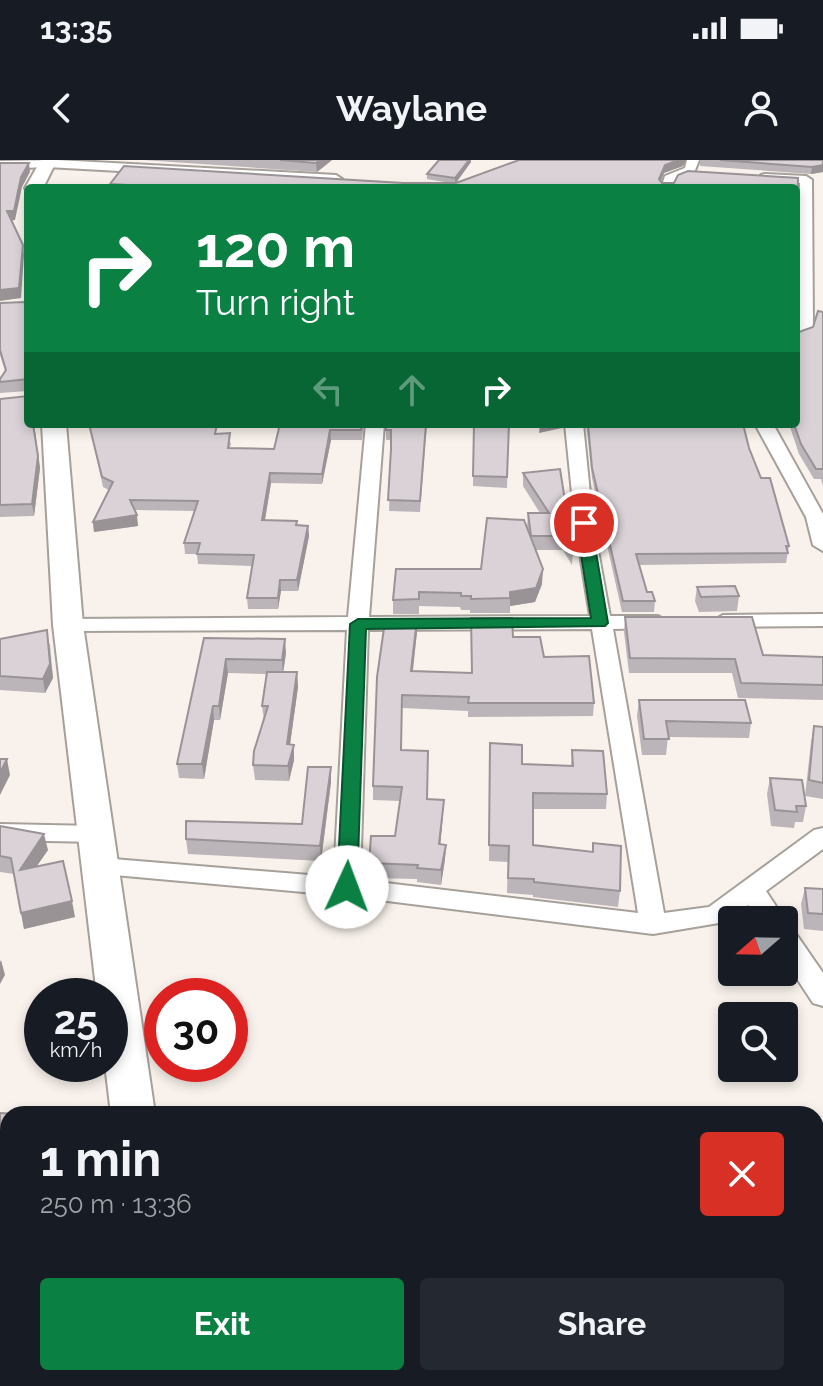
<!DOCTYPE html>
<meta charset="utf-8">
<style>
body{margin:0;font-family:Raleway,sans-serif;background:#242831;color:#f1f3f6;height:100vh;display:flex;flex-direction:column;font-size:30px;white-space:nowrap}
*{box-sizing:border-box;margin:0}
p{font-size:26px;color:#9ea1a6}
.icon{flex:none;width:44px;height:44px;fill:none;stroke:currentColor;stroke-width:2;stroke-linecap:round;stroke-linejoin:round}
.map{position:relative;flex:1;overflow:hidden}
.side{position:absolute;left:0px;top:946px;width:824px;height:280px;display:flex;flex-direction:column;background:#171b24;border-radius:24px 24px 0 0;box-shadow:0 4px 12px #0003}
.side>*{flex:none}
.banner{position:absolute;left:24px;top:24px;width:776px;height:244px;border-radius:8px;box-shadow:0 4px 12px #0003;background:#0b8043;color:#fff;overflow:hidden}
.needle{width:52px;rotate:250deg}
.buttons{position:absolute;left:718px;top:746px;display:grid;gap:16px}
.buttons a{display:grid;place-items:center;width:80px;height:80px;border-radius:8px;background:#171b24;box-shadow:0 4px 12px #0003;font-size:40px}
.speed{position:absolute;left:24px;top:818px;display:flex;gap:16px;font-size:40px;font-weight:700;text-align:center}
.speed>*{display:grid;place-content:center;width:104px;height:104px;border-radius:50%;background:#171b24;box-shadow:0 4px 12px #0003;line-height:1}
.speed small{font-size:20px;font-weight:400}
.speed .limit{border:12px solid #d22;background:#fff;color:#111}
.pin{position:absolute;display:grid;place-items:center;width:68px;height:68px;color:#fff;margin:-34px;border:4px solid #fff;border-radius:50%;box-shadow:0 2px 8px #0007}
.me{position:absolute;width:88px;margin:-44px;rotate:2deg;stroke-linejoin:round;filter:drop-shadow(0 0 6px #0008)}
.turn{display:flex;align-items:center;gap:28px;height:168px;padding:0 40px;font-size:36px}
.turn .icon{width:104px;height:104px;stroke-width:2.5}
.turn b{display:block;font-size:56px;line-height:68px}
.lanes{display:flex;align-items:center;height:76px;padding:0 40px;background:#0003;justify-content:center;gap:40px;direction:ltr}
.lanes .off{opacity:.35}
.round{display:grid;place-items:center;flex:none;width:84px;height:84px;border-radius:8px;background:#242831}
.head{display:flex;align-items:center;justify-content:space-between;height:136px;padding:0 40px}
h1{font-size:48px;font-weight:700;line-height:60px}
.primary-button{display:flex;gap:16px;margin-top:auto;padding:16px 40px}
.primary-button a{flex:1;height:92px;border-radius:8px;background:#0b8043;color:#fff;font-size:32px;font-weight:700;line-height:92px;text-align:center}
.primary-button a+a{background:#242831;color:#f1f3f6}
.status{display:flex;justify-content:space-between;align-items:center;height:56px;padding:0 40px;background:#171b24;direction:ltr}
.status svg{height:22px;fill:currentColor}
header{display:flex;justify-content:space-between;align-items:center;height:104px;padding:0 40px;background:#171b24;font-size:36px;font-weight:700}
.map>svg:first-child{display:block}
</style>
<div class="status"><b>13:35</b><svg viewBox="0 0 49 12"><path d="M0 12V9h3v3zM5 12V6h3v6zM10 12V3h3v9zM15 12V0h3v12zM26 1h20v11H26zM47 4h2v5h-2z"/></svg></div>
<header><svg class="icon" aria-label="back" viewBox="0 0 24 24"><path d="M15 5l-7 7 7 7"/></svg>Waylane<svg class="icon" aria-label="person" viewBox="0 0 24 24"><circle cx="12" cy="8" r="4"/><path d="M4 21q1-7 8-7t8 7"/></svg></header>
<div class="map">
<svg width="823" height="1226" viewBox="0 0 823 1226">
<rect width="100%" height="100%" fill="#f9f2ec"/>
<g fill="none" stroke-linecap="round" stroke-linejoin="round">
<g stroke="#a6a09a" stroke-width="4">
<g id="street">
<path d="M57,0L336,15L342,19L336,23L47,7L0,9V1Z"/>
<path d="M687,0H699L694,13L675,21L673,28H661L665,16L685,8Z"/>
<path d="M765,14L806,16L812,20L813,170L796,179L800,23L761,21V15Z"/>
<path d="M366,264H384L369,457L590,456L575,363L565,264H583L593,363L610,456H658L668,462L658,468L613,469L664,753L709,747L814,670L823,668V689L766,731L785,760L784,763V760H758L748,745L725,762L653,774L347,736L92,713L88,707L92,701L101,698L334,717L347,470L68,471L57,465L68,459L348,457ZM592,469L638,753L360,720L368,470Z"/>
<path d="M755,264H773L823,354V391L813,385L806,357Z"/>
<path d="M823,454V466L723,467L713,461L723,455Z"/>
<path d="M0,664L96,666L105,668L109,674L105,680L96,682L0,680Z"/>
<path d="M784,768L794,771L823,813V846L813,843L784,799Z"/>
</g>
</g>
<g stroke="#a6a09a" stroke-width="4">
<g id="secondary">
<path d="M41,0H57L43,28H28V32L25,28Z"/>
<path d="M42,264H66L83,465L155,954H111L105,904H110V836H97L53,465Z"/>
<rect x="127" y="1218" width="52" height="8"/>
</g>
</g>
<use href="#street" fill="#fff" fill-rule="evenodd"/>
<use href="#secondary" fill="#fff" fill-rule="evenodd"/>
</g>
<g fill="#bbb5b9">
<path d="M143,0H332L317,12Z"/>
<path d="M519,0H686L683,6L664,13L661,21L662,23L798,18L796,106V28H110V24L450,23L427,19V14L471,2L456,23Z"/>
<path d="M700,0H823V12L811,14L700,6Z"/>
<path d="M0,143L27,152L28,231L0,233V219L5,211L0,195Z"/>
<path d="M823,152V326L821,319H814L799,294L789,264H796L799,172L813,167Z"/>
<path d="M0,239L34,264L40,308L34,356L0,357Z"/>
<path d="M89,264L218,274L231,283L230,288L274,289L280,264H364L362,280H331L322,324L271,323L265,360L308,366L309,376L298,431H281L278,449H248L247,438L252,406L198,404L197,394H185L184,383L195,351L135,350L138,366L94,372L93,362L109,330L103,327Z"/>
<path d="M386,264H427L420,352L389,351L391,292V280H386Z"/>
<path d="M472,264H509L507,328L473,326L474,271Z"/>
<path d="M586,264H743L749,288L789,386L786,403L639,405L647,432L655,441L654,452H622L592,318Z"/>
<path d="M523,313L573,391L572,405L563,390H536L542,424L535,442L510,446V453H470V450H461L460,447L419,446V454H393V440L481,409L527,367L528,353H540L523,326Z"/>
<path d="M697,427L739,436L737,451L699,452L695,441Z"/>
<path d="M625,457L763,495L823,497V540L738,538L732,513H629L624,472Z"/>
<path d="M417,472L413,511L471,513L513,477L544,497L594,543L593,556L468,557V551L402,548V590L427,639L443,654L440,685H446L445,699L441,725L417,722V719L369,718V703L395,676L400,641L373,640V626Z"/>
<path d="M204,478L286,493L283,512H297L298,527L290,584L294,585V600L289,621L255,620L253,605L264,560L262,546L267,514L228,513L220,560H214L204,619L179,618L177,604Z"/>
<path d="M0,479L50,484L53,518L45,533L0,530Z"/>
<path d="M639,540L751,563L749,578L668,577L666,595H642L637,556Z"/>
<path d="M814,566L823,567V639L805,636L811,582Z"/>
<path d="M572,590L607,634L606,649H533V685L620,731L618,747L533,737V735L507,733L508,702L489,701L490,599L522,604L571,606Z"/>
<path d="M331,607V622L321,701L188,694L186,679L302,664Z"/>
<path d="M770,618L806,646L803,662H795L794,668L771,666L767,634Z"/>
<path d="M0,666L48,690L36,707L75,757L24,769L14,714L0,712Z"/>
<path d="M805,728L823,729V771L804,769L801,744Z"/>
<path d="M0,953L8,954V998L0,997Z"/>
</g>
<g fill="#999396">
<path d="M320,0H332L317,12L316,3Z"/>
<path d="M469,0H471V2L455,24V18Z"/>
<path d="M679,0H686L683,6L664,13L658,27L659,19L665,5Z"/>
<path d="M29,3L30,12L22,27L15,60L9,61L7,51L21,17Z"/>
<path d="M823,5V12L811,14L812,7Z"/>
<path d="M23,85L24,95L21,138L0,141V130Z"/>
<path d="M25,142L27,152L28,191L26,181Z"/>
<path d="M34,264L40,308L34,356L32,344Z"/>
<path d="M540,264H563L562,268L539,273Z"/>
<path d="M330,270L331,280L322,324V314Z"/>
<path d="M270,313L271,323L263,371L262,360Z"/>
<path d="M137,355L138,366L94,372L93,362Z"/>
<path d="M308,366L309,376L298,431L297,420Z"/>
<path d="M543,409L542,424L535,442L510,446V432Z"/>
<path d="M280,420L281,431L278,449V438Z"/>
<path d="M417,459V472L411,524V511Z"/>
<path d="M47,470L53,518L45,533L43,519Z"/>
<path d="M285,479L286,493L283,514L282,500Z"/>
<path d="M226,499L228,513L220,560L219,546Z"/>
<path d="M297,512L298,527L288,599L287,584Z"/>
<path d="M213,546L214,560L204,619L202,604Z"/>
<path d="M294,585V600L289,621L288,606Z"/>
<path d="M7,599L10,615L0,635V613Z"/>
<path d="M331,607V622L321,701L320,686Z"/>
<path d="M444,640L443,654L439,699V684Z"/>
<path d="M44,674L48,690L23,726L20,710Z"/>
<path d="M446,685L445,699L441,725V710Z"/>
<path d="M72,741L75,757L24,769L21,753Z"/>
<path d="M1,800L5,815L0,824V802Z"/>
<path d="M0,1109L5,1125L0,1133Z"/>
</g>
<g fill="#dad2d7" stroke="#999396" stroke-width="2">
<path d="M280,0H320L316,3Z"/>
<path d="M439,0H469L455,18L427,14Z"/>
<path d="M519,0H679L665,5L659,19L662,23H674L678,15L688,11L798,18L796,105V28H126L130,25L110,24L124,6L403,23H456Z"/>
<path d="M720,0H823V5L812,7Z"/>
<path d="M0,3H29L21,17L14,51H7L23,85L19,128L0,130Z"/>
<path d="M25,142L26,181L28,179V219L0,222V219L6,210L0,190V143Z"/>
<path d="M818,151L823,152V309H816L801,284L794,264H796V172H799L813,167Z"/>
<path d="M28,236V264H33L38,296L32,344L0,345V239Z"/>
<path d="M89,264H217L215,274L230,273L228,288L274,289L280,264H362L361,270H330L322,314L270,313L262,360L297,361L296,365L308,366L297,420H280L278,438H247L254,395L197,394L200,383H184L198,341L130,340L137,355L93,362L113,322L102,317Z"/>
<path d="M386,264H426L420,341L388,340L391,289V270H386Z"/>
<path d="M474,264H509L507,317L473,316Z"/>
<path d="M588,264H743L749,288L761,318H770L789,386H786L788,393L636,394L647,432H652L655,441H623L592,308Z"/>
<path d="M560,309L573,391L564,376H531L528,353H549L523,313Z"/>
<path d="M487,358L524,360L543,409L536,428L510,432V438L471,439V436H461V433L419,432V439L393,440L396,409H481Z"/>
<path d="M735,426L739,436L701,437L697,427Z"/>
<path d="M625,457H752L763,495L823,497V525L741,523L735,499L630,498Z"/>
<path d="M471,458H512L513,477H540L544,497L589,496L594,543H468L469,537L402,535L401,590L428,591L427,639L444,640L439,684L446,685L441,710L417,708L418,705L369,703L371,676H395L402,627L373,626L377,517L384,468H390L391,459H417L411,511L472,513Z"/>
<path d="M47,470L50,504L43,519L0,516V479Z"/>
<path d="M204,478L285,479L282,500L226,499L219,546H213L202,604H177Z"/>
<path d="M267,512H297L287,584L294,585L288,606L253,605L254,591L268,546H262Z"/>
<path d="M639,540H745L751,563L666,561L669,579H644Z"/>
<path d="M814,566L823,567V623L809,620Z"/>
<path d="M490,583L522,585V604L573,606L572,590L603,591L607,634L533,633V685L593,692V683L621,686L620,731L534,722V719L508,718L509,686L489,685Z"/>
<path d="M0,599H7L0,613Z"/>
<path d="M308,607H331L320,686L186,679V661L302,664Z"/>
<path d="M770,618L802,620L806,646H796L797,652L775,650Z"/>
<path d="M0,666L44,674L20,710L63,701L72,741L21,753L11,698L0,696Z"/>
<path d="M805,728L823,729V754L808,753Z"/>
<path d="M0,953L15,954H8V982L0,981Z"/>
</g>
<path fill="#0b8043" stroke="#07532c" stroke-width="2" d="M584,358L591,363L608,463L605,466L366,469L357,727L347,734L340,732L337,727L350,464L358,459L591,458L576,363Z"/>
</svg>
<div class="buttons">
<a><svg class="needle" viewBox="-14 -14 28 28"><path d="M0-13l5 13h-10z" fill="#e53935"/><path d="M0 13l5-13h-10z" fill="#9ea1a6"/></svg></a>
<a><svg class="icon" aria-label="search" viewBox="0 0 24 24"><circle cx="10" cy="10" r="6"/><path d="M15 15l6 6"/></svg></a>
</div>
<div class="speed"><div>25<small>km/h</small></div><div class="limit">30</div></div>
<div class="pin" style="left:584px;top:363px;background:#d93025"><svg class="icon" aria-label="arrive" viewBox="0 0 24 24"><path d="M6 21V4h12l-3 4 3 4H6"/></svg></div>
<svg class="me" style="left:347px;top:727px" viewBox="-20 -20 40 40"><circle r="19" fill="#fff"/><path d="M0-13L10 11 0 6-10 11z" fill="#0b8043"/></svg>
<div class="banner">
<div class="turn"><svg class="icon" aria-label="right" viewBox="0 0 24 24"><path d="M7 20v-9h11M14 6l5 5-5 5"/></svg><div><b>120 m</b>Turn right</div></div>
<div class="lanes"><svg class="icon off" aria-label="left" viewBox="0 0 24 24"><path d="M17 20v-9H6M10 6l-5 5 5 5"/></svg><svg class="icon off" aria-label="ahead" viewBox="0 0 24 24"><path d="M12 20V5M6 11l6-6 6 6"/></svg><svg class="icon" aria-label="right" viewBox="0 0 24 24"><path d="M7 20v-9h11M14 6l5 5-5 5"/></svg></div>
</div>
<section class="side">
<div class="head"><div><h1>1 min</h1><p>250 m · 13:36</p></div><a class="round" style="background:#d93025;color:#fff"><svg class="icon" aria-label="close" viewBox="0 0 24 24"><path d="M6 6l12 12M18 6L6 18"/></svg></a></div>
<div class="primary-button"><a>Exit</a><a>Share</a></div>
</section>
</div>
